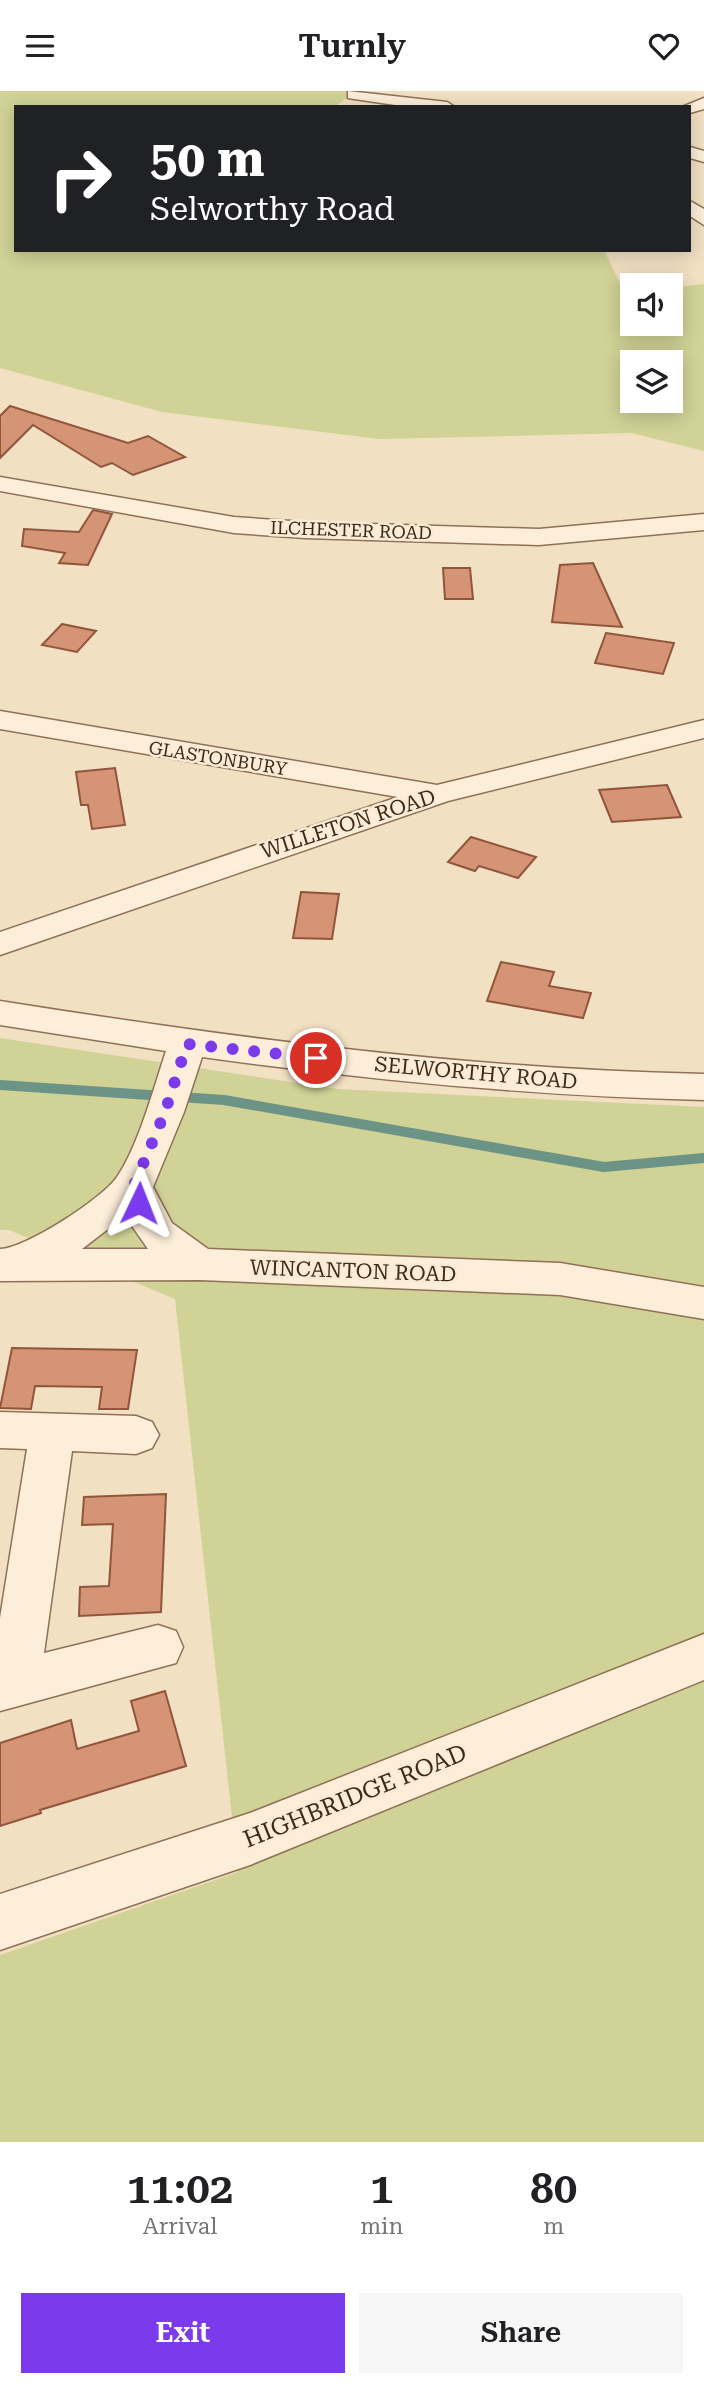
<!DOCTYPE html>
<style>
body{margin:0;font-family:"Roboto Serif",serif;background:#f6f6f6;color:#202124;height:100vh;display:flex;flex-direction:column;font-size:26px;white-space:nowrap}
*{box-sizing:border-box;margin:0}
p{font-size:23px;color:#757577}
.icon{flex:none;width:38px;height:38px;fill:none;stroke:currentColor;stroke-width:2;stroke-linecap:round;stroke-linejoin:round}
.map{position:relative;height:2051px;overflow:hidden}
.details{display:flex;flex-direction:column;background:#fff;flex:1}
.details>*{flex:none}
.hud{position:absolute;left:14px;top:14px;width:677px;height:147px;border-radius:0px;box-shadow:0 4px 18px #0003;background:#202124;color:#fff;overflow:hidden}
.buttons{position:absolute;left:620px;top:182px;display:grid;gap:14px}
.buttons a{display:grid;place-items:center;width:63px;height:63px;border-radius:0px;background:#fff;box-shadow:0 4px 18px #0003;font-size:35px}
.pin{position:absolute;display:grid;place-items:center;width:60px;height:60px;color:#fff;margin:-30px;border:4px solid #fff;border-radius:50%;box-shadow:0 2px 7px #0007}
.me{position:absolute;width:77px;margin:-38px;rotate:2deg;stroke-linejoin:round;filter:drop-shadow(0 0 5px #0008)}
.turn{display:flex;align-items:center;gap:24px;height:147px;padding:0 21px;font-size:32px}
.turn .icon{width:91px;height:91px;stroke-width:2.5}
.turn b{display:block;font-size:49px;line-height:60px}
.eta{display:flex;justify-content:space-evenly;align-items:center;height:119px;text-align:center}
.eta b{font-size:42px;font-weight:600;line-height:49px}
.cta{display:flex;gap:14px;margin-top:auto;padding:14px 21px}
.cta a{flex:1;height:80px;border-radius:0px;background:#7c3aed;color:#fff;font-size:28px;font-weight:600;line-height:80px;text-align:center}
.cta a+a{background:#f6f6f6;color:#202124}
header{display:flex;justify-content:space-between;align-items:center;height:91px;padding:0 21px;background:#fff;font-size:32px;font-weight:600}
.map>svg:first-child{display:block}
</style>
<header><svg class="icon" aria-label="menu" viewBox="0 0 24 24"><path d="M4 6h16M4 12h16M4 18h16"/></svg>Turnly<svg class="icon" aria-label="heart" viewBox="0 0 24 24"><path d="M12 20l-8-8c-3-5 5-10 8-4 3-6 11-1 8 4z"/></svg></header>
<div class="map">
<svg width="704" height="2051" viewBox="0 0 704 2051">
<rect width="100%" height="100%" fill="#f2e0c3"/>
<g fill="#d0d296" fill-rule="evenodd">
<path d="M0,0H357L334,16H16V159H604L624,201L632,200V233H670V197L704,193V360L631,342L379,348L162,321L0,277ZM632,271H670V310H632Z"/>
<path d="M0,947L337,998L704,1016V2051H0V1864L238,1781L175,1208L9,1139H0Z"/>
</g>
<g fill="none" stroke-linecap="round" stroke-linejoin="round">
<path stroke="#6b9486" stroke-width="10" d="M0,994L224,1009L604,1076L704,1067"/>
</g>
<g fill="#d49475" stroke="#90553b" stroke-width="2">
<path d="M10,315L128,352L148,345L185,366L133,384L112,372L101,376L33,334L0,367V325Z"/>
<path d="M93,419L112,423L88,474L59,472L65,462L22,455L24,438L79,441Z"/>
<path d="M593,472L622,536L552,531L560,474Z"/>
<path d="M443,477H470L473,508H445Z"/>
<path d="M62,533L96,540L77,561L42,554Z"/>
<path d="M606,542L674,552L663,583L595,572Z"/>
<path d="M115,677L125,734L92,738L88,714H81L76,681Z"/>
<path d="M667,694L681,726L612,731L599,699Z"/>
<path d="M471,746L536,766L518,787L479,775L475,780L448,771Z"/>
<path d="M301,801L339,803L332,848L293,847Z"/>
<path d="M501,871L554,881L549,895L591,902L583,927L487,910Z"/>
<path d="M12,1257L137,1259L128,1318H99L102,1296L35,1295L31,1318L0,1317Z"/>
<path d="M166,1403L161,1521L79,1525L80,1496L109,1495L113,1433L82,1434L84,1406Z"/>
<path d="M165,1600L186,1675L40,1719L41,1722L0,1735V1652L71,1629L77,1658L139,1640L131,1610Z"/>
</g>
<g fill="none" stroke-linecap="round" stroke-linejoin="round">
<g stroke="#8f7058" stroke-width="3">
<g id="minor">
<path d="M348,0L447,11L455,16H409L354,8L348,7Z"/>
<path d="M704,7V18L690,22V16H682Z"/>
<path d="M690,56L704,60V71L690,67Z"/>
<path d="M690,110L704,118V134L690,125Z"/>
<path d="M0,386L234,426L305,431L539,438L704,423V439L539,454L305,447L234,442L0,400Z"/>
<path d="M0,620L437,694L704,629V647L448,710L0,864V841L398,706L0,638Z"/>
<path d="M0,910C234,947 467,978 704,983V1009C535,1005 369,989 202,966L184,1021L153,1096L172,1132L208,1158L560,1172L704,1196V1228L560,1204L200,1189L0,1190V1158C25,1158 103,1107 117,1086C138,1056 154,996 166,960L0,934ZM125,1125L148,1158H82Z"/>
<path d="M0,1321L136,1325L152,1331L159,1344L152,1357L136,1363L72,1360L44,1562L158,1534L176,1540L183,1556L176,1572L0,1620V1527L27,1358L0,1357Z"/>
<path d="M704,1543V1589L250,1774L0,1859V1803L250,1722Z"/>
</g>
</g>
<use href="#minor" fill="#fceed8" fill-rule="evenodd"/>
</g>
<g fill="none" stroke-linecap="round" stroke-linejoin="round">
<path stroke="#7c3aed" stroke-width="12" stroke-dasharray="0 21.6" d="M139,1112L133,1097L165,1021L187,953L316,967"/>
</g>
<g text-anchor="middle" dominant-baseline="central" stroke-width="5" stroke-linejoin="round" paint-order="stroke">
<g font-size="18" fill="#3d2a1d" stroke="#f9ebd4">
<text transform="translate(351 439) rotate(2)">ILCHESTER ROAD</text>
<text transform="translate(218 667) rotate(9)">GLASTONBURY</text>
</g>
<g font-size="21" fill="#3d2a1d" stroke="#f9ebd4">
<text transform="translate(348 733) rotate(-18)">WILLETON ROAD</text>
<text transform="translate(476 982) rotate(5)">SELWORTHY ROAD</text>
<text transform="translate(353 1180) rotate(2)">WINCANTON ROAD</text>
</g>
<g font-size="24" fill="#3d2a1d" stroke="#f9ebd4">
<text transform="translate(355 1705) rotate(-22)">HIGHBRIDGE ROAD</text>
</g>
</g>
</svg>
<div class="buttons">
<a><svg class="icon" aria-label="sound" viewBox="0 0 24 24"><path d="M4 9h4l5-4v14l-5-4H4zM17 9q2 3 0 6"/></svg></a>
<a><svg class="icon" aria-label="layers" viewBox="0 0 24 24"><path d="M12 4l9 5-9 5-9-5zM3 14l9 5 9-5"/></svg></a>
</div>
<div class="pin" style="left:316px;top:967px;background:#d93025"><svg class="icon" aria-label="arrive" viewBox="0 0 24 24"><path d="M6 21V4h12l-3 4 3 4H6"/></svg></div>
<svg class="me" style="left:139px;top:1112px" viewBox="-20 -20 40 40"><path d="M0-17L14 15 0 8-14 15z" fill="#7c3aed" stroke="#fff" stroke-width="4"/></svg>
<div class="hud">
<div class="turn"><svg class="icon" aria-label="right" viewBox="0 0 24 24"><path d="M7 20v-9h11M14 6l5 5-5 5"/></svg><div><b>50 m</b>Selworthy Road</div></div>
</div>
</div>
<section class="details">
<div class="eta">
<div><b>11:02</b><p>Arrival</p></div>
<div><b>1</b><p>min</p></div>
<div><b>80</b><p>m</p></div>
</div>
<div class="cta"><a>Exit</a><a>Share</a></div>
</section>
